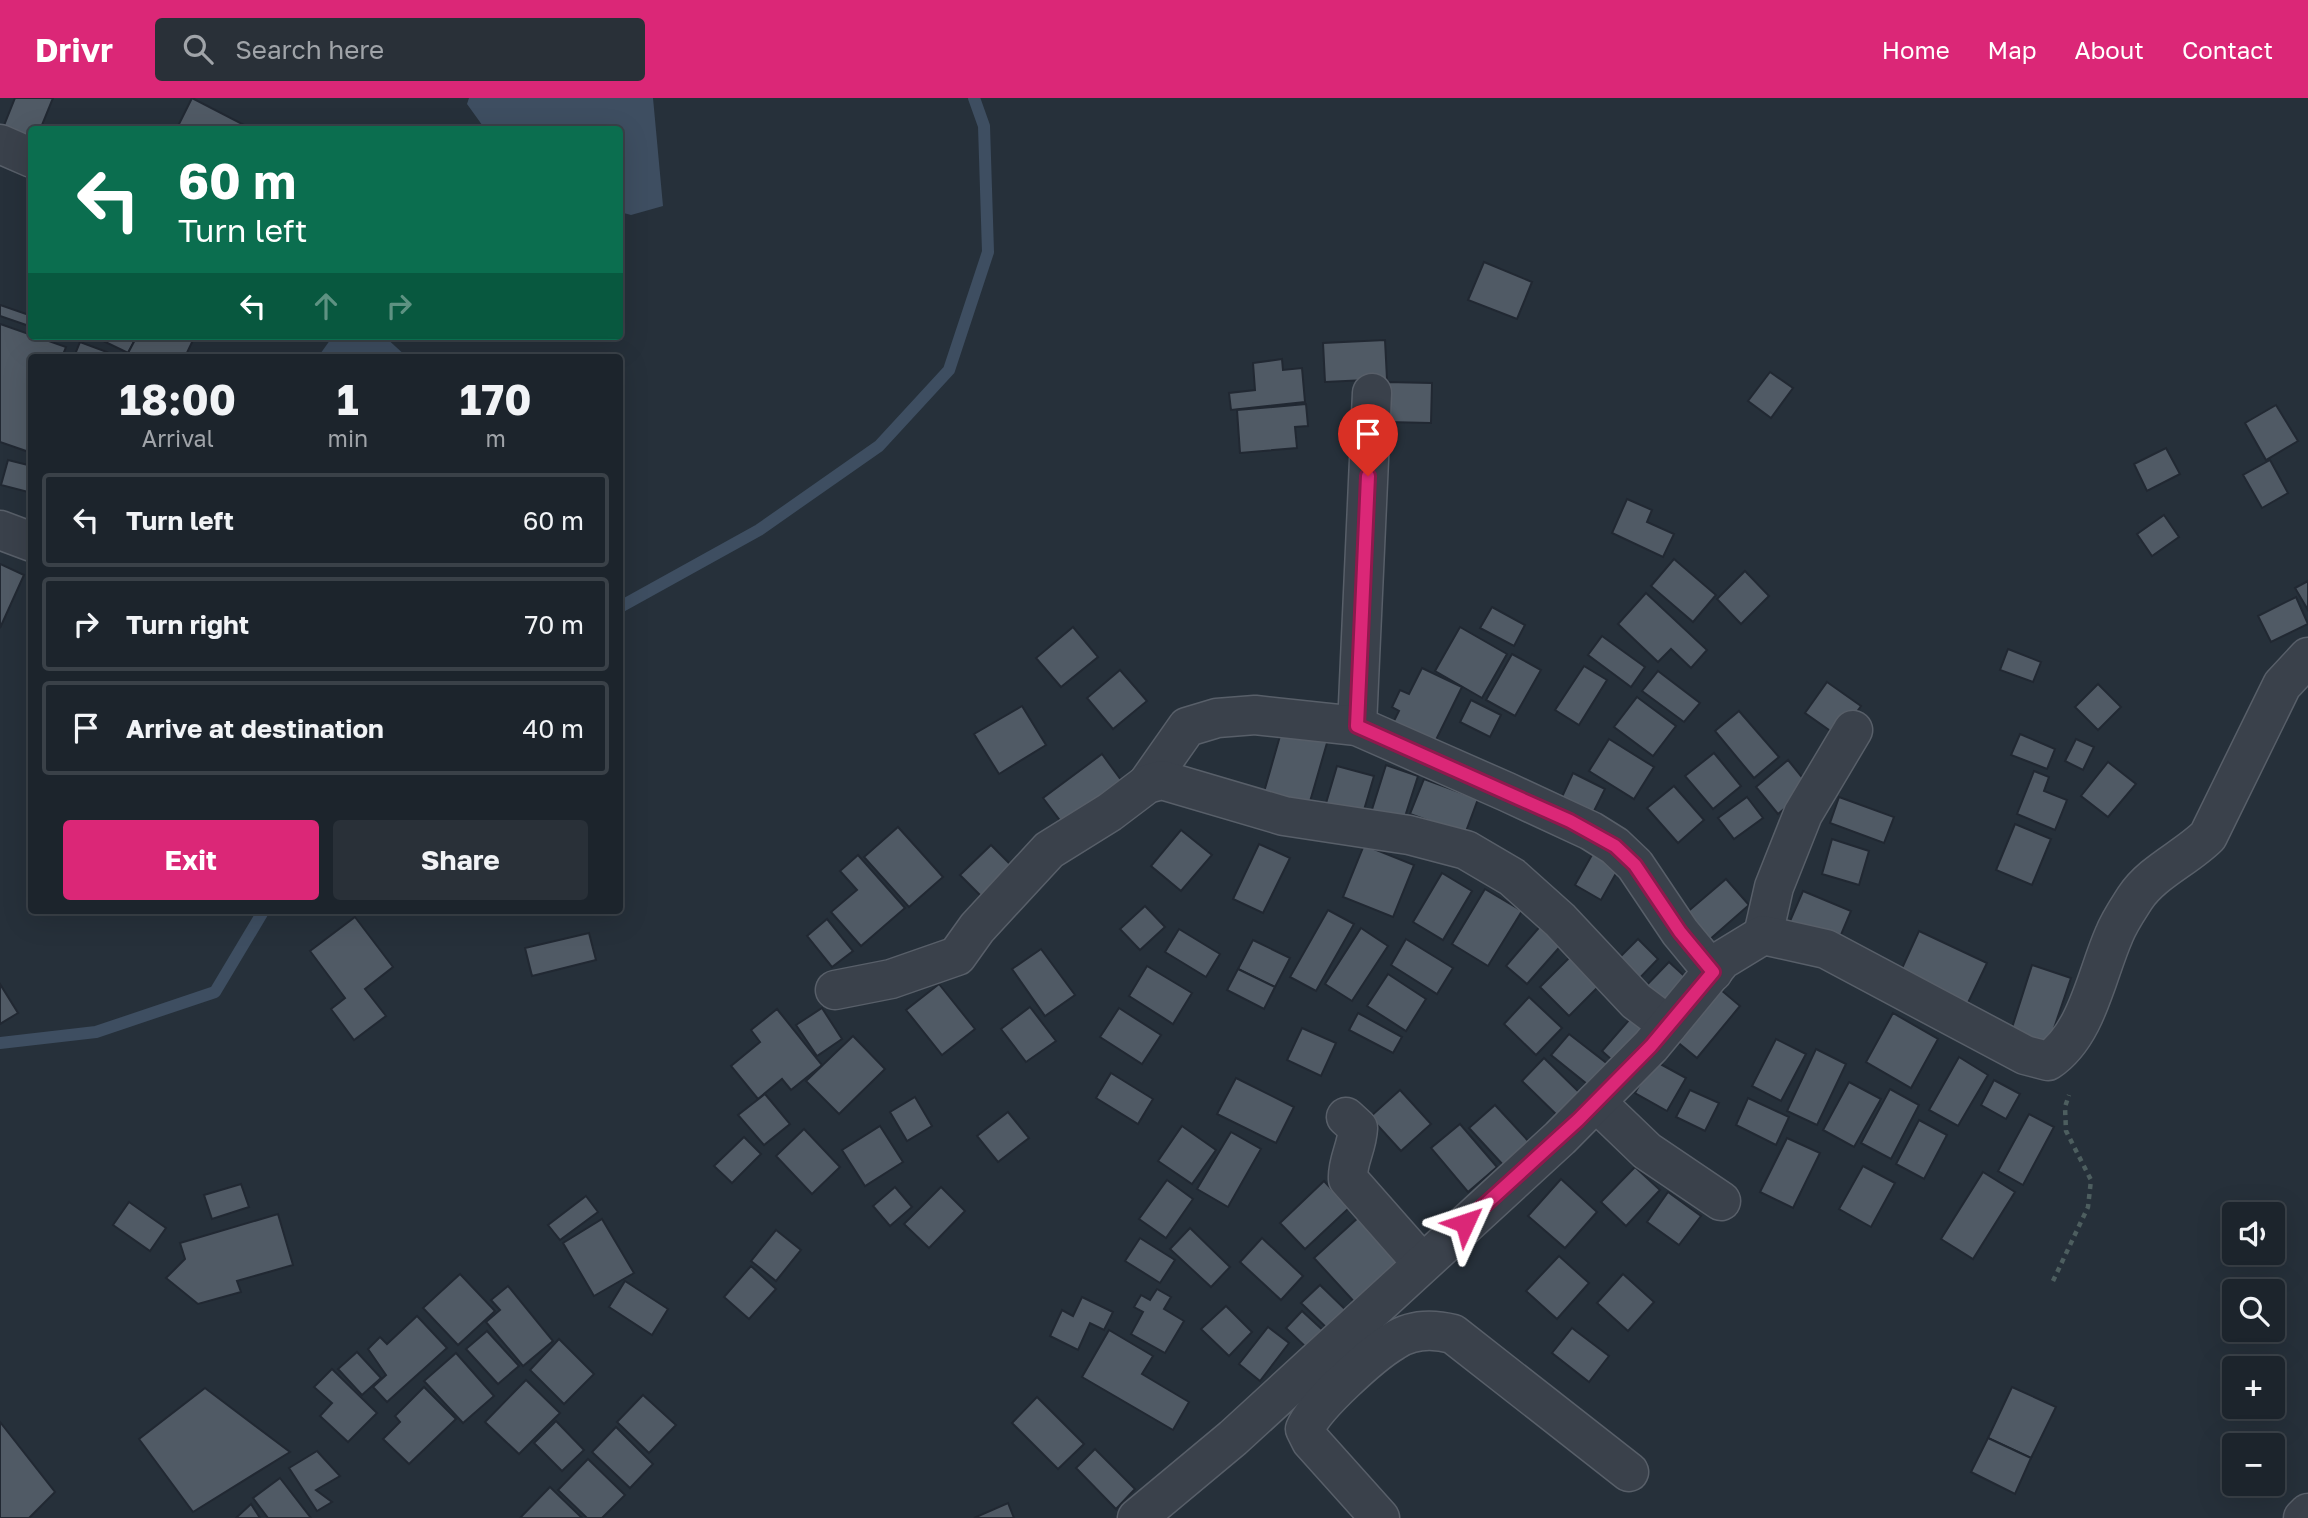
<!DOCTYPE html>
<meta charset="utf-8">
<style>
body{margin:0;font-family:"Golos Text",sans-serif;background:#293038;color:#f1f3f6;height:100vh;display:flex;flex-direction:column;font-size:26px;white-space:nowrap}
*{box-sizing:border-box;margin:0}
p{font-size:23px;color:#a0a4a9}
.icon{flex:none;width:38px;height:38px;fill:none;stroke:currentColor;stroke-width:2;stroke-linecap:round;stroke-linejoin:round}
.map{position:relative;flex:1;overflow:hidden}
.side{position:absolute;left:28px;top:256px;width:595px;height:560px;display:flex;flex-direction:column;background:#1c242c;border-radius:7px;box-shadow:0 7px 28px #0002,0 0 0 2px #3a4148}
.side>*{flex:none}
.guide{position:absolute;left:28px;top:28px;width:595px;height:214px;border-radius:7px;box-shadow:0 7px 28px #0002,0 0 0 2px #3a4148;background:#0b6e4f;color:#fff;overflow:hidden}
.tools{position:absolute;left:2222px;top:1104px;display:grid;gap:14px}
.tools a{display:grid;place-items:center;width:63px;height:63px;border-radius:7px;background:#1c242c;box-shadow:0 7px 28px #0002,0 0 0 2px #3a4148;font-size:35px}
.pin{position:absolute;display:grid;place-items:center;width:60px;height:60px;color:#fff;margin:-72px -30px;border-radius:50% 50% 50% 0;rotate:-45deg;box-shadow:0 0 7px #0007}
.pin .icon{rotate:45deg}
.me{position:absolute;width:77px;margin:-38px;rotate:48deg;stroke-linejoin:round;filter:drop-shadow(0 0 5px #0008)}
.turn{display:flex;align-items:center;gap:24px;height:147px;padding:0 35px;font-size:32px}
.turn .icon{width:91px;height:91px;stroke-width:2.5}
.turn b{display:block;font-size:49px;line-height:60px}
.lanes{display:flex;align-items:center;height:66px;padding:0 35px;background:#0003;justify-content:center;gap:35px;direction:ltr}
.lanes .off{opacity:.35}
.eta{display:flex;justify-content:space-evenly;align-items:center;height:119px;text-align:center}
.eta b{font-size:42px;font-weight:700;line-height:49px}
.cta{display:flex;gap:14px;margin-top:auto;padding:14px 35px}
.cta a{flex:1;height:80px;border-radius:7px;background:#db2777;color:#fff;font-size:28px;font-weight:700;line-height:80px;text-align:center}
.cta a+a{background:#293038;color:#f1f3f6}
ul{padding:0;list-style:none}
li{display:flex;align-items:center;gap:21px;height:94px;margin:0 14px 10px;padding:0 21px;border:4px solid #3a4148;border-radius:7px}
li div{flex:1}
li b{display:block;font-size:26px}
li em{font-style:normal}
header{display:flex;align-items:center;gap:42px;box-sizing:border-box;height:98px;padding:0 35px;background:#db2777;color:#fff}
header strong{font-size:33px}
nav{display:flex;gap:38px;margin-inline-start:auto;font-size:24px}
.search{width:490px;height:63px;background:#293038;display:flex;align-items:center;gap:18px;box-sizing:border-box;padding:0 24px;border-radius:7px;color:#a0a4a9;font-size:26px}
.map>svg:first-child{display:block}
</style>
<header>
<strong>Drivr</strong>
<div class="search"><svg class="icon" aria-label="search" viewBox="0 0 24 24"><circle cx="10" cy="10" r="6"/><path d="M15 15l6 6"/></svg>Search here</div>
<nav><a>Home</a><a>Map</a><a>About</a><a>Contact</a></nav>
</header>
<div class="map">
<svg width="2308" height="1420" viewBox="0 0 2308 1420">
<rect width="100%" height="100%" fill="#26303a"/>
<g fill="#3e4e61">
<path d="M469,0H653L663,108L631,117L620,114V32L485,31L467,6Z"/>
<path d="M333,238H384L407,259H318Z"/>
</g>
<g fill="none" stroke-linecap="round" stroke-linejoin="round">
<g stroke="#3e4e61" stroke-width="12">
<path d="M620,509L759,432L879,348L949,272L988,154L984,28L974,0"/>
<path d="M0,945L96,934L215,894L264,812"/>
</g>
</g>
<g fill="#505a65" stroke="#212832" stroke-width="2">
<path d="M15,0H53L40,32H32V42L3,30Z"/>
<path d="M192,0L252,31V32H176Z"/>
<path d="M1484,164L1532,184L1517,221L1468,202Z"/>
<path d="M0,207L32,218V229L0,218Z"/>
<path d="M0,226L66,249L62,259H32L29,354L0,344Z"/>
<path d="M93,238H137L128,255Z"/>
<path d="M137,238H195L185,259H137L128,255Z"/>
<path d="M1385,242L1387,281L1325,284L1323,245Z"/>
<path d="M80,244L107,254L105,259H74Z"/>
<path d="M1282,261L1283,272L1302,270L1305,304L1231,312L1229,295L1255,292L1253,265Z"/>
<path d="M1770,274L1793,290L1771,320L1748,303Z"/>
<path d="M1387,284L1432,285L1431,325L1386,324Z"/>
<path d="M1306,306L1308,328L1295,329L1297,350L1240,355L1237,312Z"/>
<path d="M2276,307L2298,343L2266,362L2245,325Z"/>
<path d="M2166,350L2180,376L2147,393L2134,366Z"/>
<path d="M8,362L32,368V395L1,387Z"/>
<path d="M2270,362L2288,395L2262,410L2243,377Z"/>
<path d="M1627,401L1652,412L1647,424L1674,436L1663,459L1612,435Z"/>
<path d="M2164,417L2179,439L2152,458L2137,436Z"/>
<path d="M1674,461L1716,497L1693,524L1651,488Z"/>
<path d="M0,466L24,477L0,530Z"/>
<path d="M1745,473L1769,498L1741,526L1717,501Z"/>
<path d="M2308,483V512L2295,490Z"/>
<path d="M1646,495L1707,552L1691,570L1671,551L1658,564L1618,526Z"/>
<path d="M2296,499L2308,526L2271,544L2258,518Z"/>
<path d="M1492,509L1525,527L1514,548L1480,530Z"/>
<path d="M1073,529L1098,559L1061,589L1036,560Z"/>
<path d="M1460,529L1507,556L1482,600L1435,573Z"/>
<path d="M1602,538L1645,569L1631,589L1588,557Z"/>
<path d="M2008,551L2041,564L2033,584L2000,572Z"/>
<path d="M1512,556L1541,572L1515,618L1486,602Z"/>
<path d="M1584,568L1607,582L1579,627L1555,612Z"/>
<path d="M1422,570L1462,589L1429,656L1391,629L1399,613L1392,609L1400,592L1409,596Z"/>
<path d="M1120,572L1147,603L1113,631L1087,600Z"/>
<path d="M1658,573L1700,605L1684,624L1642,593Z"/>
<path d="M1827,584L1861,608L1839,639L1805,615Z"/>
<path d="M2098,586L2121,609L2098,632L2075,609Z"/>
<path d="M1637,599L1676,628L1653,658L1614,629Z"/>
<path d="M1471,602L1501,617L1490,639L1460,624Z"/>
<path d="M1022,608L1046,647L999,676L974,636Z"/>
<path d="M1739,613L1779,659L1754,680L1715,633Z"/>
<path d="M1284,624L1329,638L1309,707L1264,694Z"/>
<path d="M2020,636L2055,651L2047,671L2011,657Z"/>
<path d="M1609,641L1654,669L1634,701L1589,673Z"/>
<path d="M2076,641L2094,649L2083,672L2065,663Z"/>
<path d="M1714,655L1741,688L1713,711L1685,678Z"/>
<path d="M1102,656L1124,686L1065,729L1043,700Z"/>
<path d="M1788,662L1810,689L1778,716L1756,689Z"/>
<path d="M2108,664L2136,686L2108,719L2081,698Z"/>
<path d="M1386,667L1418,678L1401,731L1369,721Z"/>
<path d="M1337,668L1374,678L1361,722L1324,712Z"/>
<path d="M2034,673L2049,679L2044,693L2067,702L2055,732L2017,716Z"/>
<path d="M1573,675L1605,691L1592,717L1561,701Z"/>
<path d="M1424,681L1478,701L1465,736L1410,716Z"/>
<path d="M1674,688L1704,722L1678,745L1647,710Z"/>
<path d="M1747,699L1763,720L1734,741L1718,720Z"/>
<path d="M1839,699L1894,719L1884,745L1830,725Z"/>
<path d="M2015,726L2051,741L2032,787L1996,772Z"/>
<path d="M898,729L943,779L909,809L864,759Z"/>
<path d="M1181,732L1212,757L1181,793L1151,768Z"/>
<path d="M1832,741L1869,753L1859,787L1822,776Z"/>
<path d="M1259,746L1290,760L1263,815L1233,801Z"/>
<path d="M991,747L1021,777L991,808L960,777Z"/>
<path d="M1364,747L1414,767L1393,819L1343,799Z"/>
<path d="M1597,748L1623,763L1601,802L1575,787Z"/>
<path d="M858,757L905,810L861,848L831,814L857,792L840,773Z"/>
<path d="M1442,775L1472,793L1443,842L1413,824Z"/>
<path d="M1726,781L1749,807L1708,843L1685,816Z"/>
<path d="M1485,791L1522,813L1488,868L1452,846Z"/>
<path d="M1803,793L1851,813L1835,851L1787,830Z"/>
<path d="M1145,808L1165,829L1140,852L1120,831Z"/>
<path d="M1328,812L1354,826L1316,893L1290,879Z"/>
<path d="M355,819L393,869L365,891L386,918L354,942L331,911L345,900L310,853Z"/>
<path d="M827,821L853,853L832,869L807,838Z"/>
<path d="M1543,825L1565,843L1527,886L1506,868Z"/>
<path d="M1361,830L1388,848L1352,903L1325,886Z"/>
<path d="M1179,831L1220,856L1206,879L1165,854Z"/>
<path d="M1919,833L1987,865L1965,911L1898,879Z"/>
<path d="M589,835L596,862L532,878L525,850Z"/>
<path d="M1406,841L1453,870L1437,896L1391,867Z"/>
<path d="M1638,841L1658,861L1633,887L1612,867Z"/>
<path d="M1253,842L1290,860L1275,889L1238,871Z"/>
<path d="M1041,851L1075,897L1045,918L1012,871Z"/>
<path d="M1577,852L1606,881L1569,918L1540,889Z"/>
<path d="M1669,864L1693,886L1666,917L1640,894Z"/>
<path d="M2032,867L2071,880L2048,948L2010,936Z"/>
<path d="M1147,868L1192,895L1173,926L1129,898Z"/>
<path d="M1238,871L1275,889L1264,911L1227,892Z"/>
<path d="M1388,876L1426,901L1406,933L1367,908Z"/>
<path d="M0,886L18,915L0,926Z"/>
<path d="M939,886L975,931L942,957L906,912Z"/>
<path d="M1714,886L1740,908L1697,960L1670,938Z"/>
<path d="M1529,899L1562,930L1536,957L1504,926Z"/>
<path d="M1030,909L1056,943L1026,964L1001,931Z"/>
<path d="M822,910L842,941L817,958L796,927Z"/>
<path d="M1119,910L1161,937L1142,966L1100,939Z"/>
<path d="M777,911L822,967L791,992L782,981L758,1001L731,968L760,944L751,932Z"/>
<path d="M1636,914L1656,933L1622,971L1602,953Z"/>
<path d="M1358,915L1402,939L1393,955L1349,932Z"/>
<path d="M1893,915L1938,941L1911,990L1866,964Z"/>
<path d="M1302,930L1336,945L1321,978L1287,962Z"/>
<path d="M1569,936L1609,967L1592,990L1551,957Z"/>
<path d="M853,938L885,971L839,1016L806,983Z"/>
<path d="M1776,941L1806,956L1781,1003L1752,988Z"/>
<path d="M1816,951L1846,966L1817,1027L1787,1013Z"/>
<path d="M1959,959L1988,977L1958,1028L1929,1012Z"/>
<path d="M1544,960L1584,999L1562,1022L1522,983Z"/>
<path d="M1653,962L1686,980L1667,1013L1635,995Z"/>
<path d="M1111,975L1153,1001L1138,1026L1096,1000Z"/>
<path d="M1236,980L1294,1009L1276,1045L1217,1016Z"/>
<path d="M1994,982L2020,996L2006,1021L1981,1007Z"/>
<path d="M1849,984L1881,1001L1854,1049L1823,1032Z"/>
<path d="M1890,991L1919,1007L1891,1061L1861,1045Z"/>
<path d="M1400,992L1431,1026L1401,1053L1370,1019Z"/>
<path d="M1690,992L1719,1005L1705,1033L1676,1019Z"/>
<path d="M765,996L790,1026L764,1047L738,1017Z"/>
<path d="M915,999L932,1028L907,1043L890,1014Z"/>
<path d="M1748,1000L1789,1019L1776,1047L1736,1027Z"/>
<path d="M1495,1007L1531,1046L1505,1069L1469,1030Z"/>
<path d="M1008,1014L1029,1040L998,1064L977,1038Z"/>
<path d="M2029,1016L2054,1029L2023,1087L1998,1073Z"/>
<path d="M1919,1022L1947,1037L1924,1081L1896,1066Z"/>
<path d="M1460,1026L1497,1069L1468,1094L1431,1050Z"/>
<path d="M880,1028L903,1064L865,1088L842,1052Z"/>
<path d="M1182,1028L1216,1052L1192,1086L1158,1063Z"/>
<path d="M804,1031L840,1069L812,1096L776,1058Z"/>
<path d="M1231,1034L1261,1051L1228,1109L1197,1091Z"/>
<path d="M744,1039L761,1056L732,1085L714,1068Z"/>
<path d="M1787,1040L1820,1055L1793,1110L1760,1094Z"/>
<path d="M1863,1068L1895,1085L1871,1129L1839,1111Z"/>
<path d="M1635,1069L1660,1092L1626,1128L1601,1104Z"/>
<path d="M1983,1074L2015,1094L1973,1161L1941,1141Z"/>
<path d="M1561,1081L1597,1114L1565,1150L1528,1118Z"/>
<path d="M1167,1082L1193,1101L1166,1140L1139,1121Z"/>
<path d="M1324,1083L1349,1110L1305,1151L1280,1125Z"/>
<path d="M241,1086L249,1109L212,1121L204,1097Z"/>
<path d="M895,1089L912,1109L890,1128L873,1108Z"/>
<path d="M941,1089L965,1113L929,1150L904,1126Z"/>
<path d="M1668,1094L1701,1118L1679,1147L1647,1124Z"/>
<path d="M586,1098L598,1114L560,1142L548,1127Z"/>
<path d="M129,1104L166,1130L150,1153L113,1127Z"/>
<path d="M278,1116L293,1167L237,1183L241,1194L198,1206L166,1180L185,1161L180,1145Z"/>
<path d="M1360,1118L1404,1166L1358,1208L1314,1160Z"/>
<path d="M602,1121L634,1175L594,1198L563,1145Z"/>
<path d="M1190,1130L1230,1169L1211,1189L1170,1151Z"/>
<path d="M776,1132L801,1152L776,1183L751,1163Z"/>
<path d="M1140,1140L1175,1162L1160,1185L1125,1163Z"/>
<path d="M1262,1140L1303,1178L1281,1202L1240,1164Z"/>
<path d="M1559,1158L1589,1185L1557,1221L1526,1193Z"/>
<path d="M751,1168L776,1191L749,1221L724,1199Z"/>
<path d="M460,1176L495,1213L458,1247L423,1210Z"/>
<path d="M1623,1176L1654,1204L1628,1233L1597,1205Z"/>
<path d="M625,1183L668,1211L652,1237L609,1209Z"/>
<path d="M1320,1187L1352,1218L1333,1236L1301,1205Z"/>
<path d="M508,1188L553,1243L523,1268L486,1224L500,1212L491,1202Z"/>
<path d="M1157,1191L1171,1199L1164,1211L1184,1223L1165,1255L1131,1236L1143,1214L1134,1209L1141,1197L1150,1202Z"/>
<path d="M1082,1199L1113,1214L1104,1232L1090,1225L1078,1252L1050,1238L1062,1212L1073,1218Z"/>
<path d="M1226,1208L1252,1234L1229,1258L1201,1231Z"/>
<path d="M1302,1213L1328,1237L1312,1255L1286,1230Z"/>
<path d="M417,1218L447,1250L387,1304L373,1289L386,1277L368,1251L380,1239L387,1246Z"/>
<path d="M1268,1229L1289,1245L1260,1283L1239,1266Z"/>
<path d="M1572,1230L1609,1258L1589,1284L1552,1255Z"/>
<path d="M1109,1232L1153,1258L1142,1276L1189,1304L1173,1332L1082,1279Z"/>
<path d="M487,1233L519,1268L498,1286L466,1251Z"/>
<path d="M559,1241L594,1276L564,1306L530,1272Z"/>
<path d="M357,1254L381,1280L362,1297L338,1271Z"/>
<path d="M456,1255L494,1298L463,1325L424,1283Z"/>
<path d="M332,1271L377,1315L348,1344L320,1318L332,1305L314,1289Z"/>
<path d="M526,1282L560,1315L519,1356L485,1324Z"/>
<path d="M424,1289L456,1321L409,1366L383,1341L400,1324L395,1318Z"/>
<path d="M2012,1289L2056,1309L2031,1360L1988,1340Z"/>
<path d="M205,1290L290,1354L193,1414L139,1341Z"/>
<path d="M643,1297L676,1327L649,1355L617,1324Z"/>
<path d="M1037,1299L1084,1346L1058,1371L1012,1325Z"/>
<path d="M556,1323L584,1352L562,1373L534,1345Z"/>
<path d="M0,1324L55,1394L29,1420H0Z"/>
<path d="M616,1329L653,1366L630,1390L592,1354Z"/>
<path d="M1988,1340L2031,1360L2015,1396L1971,1374Z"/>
<path d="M1095,1351L1135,1391L1116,1411L1076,1370Z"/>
<path d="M317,1353L340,1378L316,1392L332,1404L317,1413L289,1370Z"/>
<path d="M588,1361L625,1397L602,1420H587L558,1392Z"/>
<path d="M280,1380L311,1420H268L253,1400Z"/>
<path d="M550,1389L582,1420H520Z"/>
<path d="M1008,1405L1014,1420H974Z"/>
<path d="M251,1406L260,1420H236Z"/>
</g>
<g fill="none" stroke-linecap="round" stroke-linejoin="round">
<g stroke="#585f69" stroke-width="41">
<g id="street">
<path d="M0,46L32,60"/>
<path d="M0,432L32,444"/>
<path d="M1357,628L1372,295"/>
<path d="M1147,686L1187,629L1217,620L1255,617L1357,628L1507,694L1591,733L1615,748L1635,767L1680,834L1713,874"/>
<path d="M1763,837L1774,789L1803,716L1853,632"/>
<path d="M835,892L891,881L957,858L977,830L1049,752L1110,714L1147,686L1162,682L1284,718L1409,737L1466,752L1512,779L1560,822L1636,903L1668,927"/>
<path d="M1596,1004L1647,1053L1721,1103"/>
<path d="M1346,1019L1358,1030C1357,1050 1347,1063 1348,1081L1422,1165"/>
<path d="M1137,1420L1233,1340L1560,1040L1651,948L1722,862L1763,837L1826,851L2025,957L2048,963C2087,937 2096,878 2114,837C2119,824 2128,811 2135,800C2152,774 2186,760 2208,738L2282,587L2308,559"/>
<path d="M1380,1420L1311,1343L1305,1331C1314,1308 1372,1256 1394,1243C1412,1231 1433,1231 1453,1236L1629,1374"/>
<path d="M2303,1420L2308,1415"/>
</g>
</g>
<path stroke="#4d5e5f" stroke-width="4.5" stroke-dasharray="5 5" stroke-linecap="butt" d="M2053,1183L2088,1109L2091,1082L2066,1033L2065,1009L2069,997"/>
<use href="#street" stroke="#3a414b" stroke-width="38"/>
</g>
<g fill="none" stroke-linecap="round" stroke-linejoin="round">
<g stroke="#8e194d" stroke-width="18">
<path id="route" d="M1368,378L1357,628L1570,723L1615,748L1635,767L1680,834L1713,874L1651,948L1578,1022L1465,1125"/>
</g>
<use href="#route" stroke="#db2777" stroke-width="12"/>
</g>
</svg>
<div class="tools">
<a><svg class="icon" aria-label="sound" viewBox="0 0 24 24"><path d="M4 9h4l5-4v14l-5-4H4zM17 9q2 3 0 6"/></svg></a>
<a><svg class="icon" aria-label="search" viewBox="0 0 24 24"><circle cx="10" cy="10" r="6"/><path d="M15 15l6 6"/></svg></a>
<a>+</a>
<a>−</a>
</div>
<div class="pin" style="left:1368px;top:378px;background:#d93025"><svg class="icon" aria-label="arrive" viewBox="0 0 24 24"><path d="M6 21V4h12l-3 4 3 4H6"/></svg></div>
<svg class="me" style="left:1465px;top:1125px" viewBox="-20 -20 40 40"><path d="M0-17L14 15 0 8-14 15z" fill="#db2777" stroke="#fff" stroke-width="4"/></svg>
<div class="guide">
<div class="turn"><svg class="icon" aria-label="left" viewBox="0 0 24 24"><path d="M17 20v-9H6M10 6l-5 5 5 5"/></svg><div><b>60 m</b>Turn left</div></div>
<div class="lanes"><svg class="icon" aria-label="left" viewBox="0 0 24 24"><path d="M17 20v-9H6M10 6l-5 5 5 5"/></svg><svg class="icon off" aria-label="ahead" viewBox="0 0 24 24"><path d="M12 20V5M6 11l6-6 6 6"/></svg><svg class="icon off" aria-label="right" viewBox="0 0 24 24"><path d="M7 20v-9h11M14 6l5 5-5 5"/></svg></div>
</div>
<section class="side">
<div class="eta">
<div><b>18:00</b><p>Arrival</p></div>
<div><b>1</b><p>min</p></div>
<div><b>170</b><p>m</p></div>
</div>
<ul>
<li><svg class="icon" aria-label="left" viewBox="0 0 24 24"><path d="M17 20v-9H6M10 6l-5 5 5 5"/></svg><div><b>Turn left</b></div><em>60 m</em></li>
<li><svg class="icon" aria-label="right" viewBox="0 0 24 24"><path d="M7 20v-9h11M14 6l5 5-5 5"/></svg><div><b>Turn right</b></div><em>70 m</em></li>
<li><svg class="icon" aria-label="arrive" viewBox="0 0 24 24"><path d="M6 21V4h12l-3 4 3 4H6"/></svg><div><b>Arrive at destination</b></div><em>40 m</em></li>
</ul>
<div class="cta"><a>Exit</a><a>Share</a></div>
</section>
</div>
